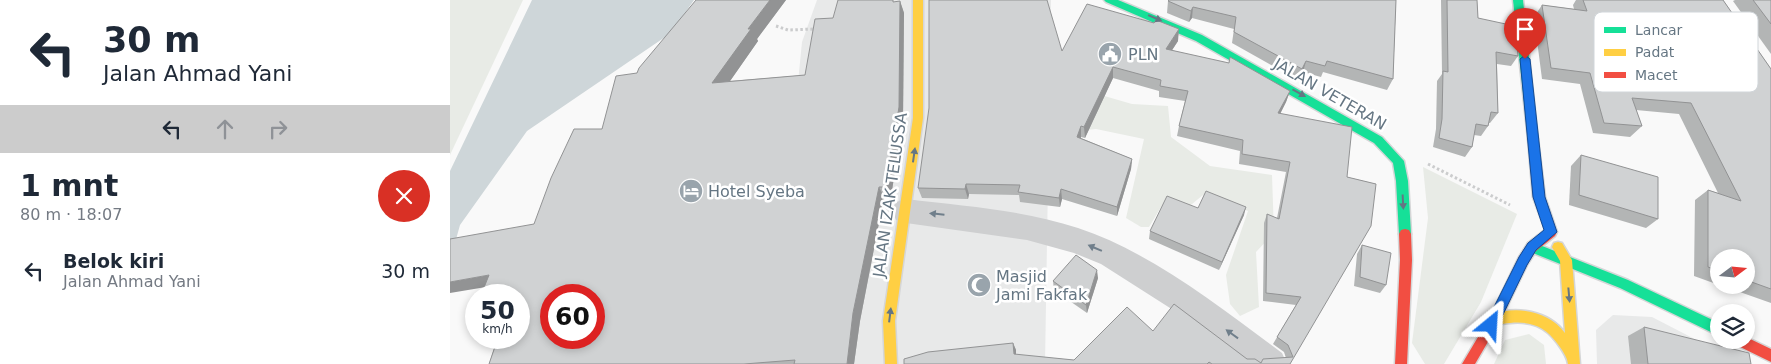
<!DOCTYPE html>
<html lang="id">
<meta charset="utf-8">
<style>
body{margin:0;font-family:"DejaVu Sans",sans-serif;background:#f2f2f3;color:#1f2937;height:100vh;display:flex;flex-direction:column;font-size:19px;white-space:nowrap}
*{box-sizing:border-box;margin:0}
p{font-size:16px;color:#747a83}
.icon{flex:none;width:28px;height:28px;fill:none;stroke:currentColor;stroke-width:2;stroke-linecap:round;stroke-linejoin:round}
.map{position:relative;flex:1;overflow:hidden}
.drawer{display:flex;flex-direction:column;background:#fff;width:450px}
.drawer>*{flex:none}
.top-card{background:#fff;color:#1f2937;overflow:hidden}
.needle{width:32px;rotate:74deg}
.buttons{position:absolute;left:1260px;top:249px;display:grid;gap:10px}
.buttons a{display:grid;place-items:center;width:45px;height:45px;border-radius:50%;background:#fff;box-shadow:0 2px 8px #0003;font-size:25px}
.speed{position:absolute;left:15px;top:284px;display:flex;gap:10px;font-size:25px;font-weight:700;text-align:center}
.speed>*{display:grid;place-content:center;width:65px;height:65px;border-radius:50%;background:#fff;box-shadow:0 2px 8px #0003;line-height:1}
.speed small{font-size:12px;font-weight:400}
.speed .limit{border:8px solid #d22;background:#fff;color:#111}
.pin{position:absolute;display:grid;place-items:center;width:42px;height:42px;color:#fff;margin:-51px -21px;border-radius:50% 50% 50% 0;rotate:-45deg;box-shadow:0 0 5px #0007}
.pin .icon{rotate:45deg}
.me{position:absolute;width:55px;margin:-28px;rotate:27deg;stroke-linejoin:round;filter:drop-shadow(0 0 4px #0008)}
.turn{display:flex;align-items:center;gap:18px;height:105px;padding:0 20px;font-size:22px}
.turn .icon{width:65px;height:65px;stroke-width:2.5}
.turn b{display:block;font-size:35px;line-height:42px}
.lanes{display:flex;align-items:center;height:48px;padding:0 20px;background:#0003;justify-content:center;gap:25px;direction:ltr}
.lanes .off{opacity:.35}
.round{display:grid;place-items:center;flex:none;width:52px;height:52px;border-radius:26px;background:#f2f2f3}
.overview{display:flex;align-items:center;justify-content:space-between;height:85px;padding:0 20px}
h1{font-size:30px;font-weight:800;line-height:38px}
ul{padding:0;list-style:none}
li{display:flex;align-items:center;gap:15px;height:65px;padding:0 20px}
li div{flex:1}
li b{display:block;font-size:19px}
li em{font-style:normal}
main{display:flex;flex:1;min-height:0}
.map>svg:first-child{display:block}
</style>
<main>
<section class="drawer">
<div class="top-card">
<div class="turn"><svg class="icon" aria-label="left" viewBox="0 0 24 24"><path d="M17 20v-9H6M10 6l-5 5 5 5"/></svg><div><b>30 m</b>Jalan Ahmad Yani</div></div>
<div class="lanes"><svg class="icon" aria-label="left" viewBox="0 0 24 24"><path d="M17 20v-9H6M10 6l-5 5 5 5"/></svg><svg class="icon off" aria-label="ahead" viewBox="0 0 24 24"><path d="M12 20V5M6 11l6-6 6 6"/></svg><svg class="icon off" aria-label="right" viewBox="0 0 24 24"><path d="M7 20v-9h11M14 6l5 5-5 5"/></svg></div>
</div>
<div class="overview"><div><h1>1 mnt</h1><p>80 m · 18:07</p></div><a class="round" style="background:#d93025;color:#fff"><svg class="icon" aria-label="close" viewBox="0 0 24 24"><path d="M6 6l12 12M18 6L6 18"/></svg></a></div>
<ul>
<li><svg class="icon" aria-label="left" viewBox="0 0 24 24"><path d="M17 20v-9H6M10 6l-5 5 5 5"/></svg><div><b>Belok kiri</b><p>Jalan Ahmad Yani</p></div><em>30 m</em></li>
</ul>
</section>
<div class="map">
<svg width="1321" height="364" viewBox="0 0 1321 364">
<rect width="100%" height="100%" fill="#f9f9f9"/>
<g fill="#e8e9e9">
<path d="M367,0H601L595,364H320L352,42Z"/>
<path d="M1163,315L1202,317L1293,364H1147L1146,330Z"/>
</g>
<g fill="#e8ebe6">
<path d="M0,0H73L0,155Z"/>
<path d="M613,84L682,104L718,106L721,137L760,166L822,175L824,233L806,252L809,307L790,316L780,304L776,275L798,211L753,195L736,209L714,202L699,227H691L676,218L694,139L646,129L637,130Z"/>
<path d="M973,167L1067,214L1031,302L994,364H975L962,343L978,218Z"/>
<path d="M1079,334L1094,345L1096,364H1044L1055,340Z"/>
</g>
<path fill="#ced6d9" d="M82,0H244L221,33L77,131L10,225L0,261V171Z"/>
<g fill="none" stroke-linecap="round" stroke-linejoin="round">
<g stroke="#d5d6d7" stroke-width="3">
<g id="fast">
<path d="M654,0H668L752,35L932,137L954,161L958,181L961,234L959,238L955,239L951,238L949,234L946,181L943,163L924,143L746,41L656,2Z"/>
<path d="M1063,0H1073L1088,139L1087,142H1079L1078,139Z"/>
<path d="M1082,242L1178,280L1269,323V336L1170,288L1078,251L1076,247L1078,243Z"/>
</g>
</g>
<g stroke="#d5d6d7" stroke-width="3">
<g id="slow">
<path d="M463,0H473V118L445,321L447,364H435L433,321L463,118Z"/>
<path d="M1108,242L1112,243L1122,260L1130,364H1118C1117,356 1112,350 1107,343C1095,326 1080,321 1060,323C1053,323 1047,326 1041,323L1039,319L1041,315C1066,305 1099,311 1115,333L1110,261L1102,247L1104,243Z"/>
</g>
</g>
<g stroke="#d5d6d7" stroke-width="3">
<g id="jam">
<path d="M1083,135L1087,136L1088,139L1095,197L1107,232L1105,236L1086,251L1077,265L1049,323L1025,364H1012L1041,315L1069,257L1078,243L1095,230L1083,197L1078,139L1079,136Z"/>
<path d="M955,229L959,230L961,234L962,260L957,364H945L950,260L949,234L951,230Z"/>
<path d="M1296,337L1321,349V362L1284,344L1283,340H1296Z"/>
</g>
</g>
<g stroke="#cbcccd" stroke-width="3" stroke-dasharray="2.5 2.5" stroke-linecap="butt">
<path d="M326,26L338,30L365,29"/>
<path d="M978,164L1060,205"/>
</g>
<path fill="#cecfd0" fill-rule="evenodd" d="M456,199C514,206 573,210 628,228C701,252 771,308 832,353L837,364H795L731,315L651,264L624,253L577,240L456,223L446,220L442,211L446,202Z"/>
<use href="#fast" fill="#16e098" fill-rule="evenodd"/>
<use href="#slow" fill="#ffcf43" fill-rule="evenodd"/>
<use href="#jam" fill="#f24e42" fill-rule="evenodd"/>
</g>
<g fill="#b3b5b5">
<path d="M246,0H336L307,39L308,41L280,81L355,75L383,18L450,1L454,13L453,118L441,197H434L410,321L404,364H39L84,224L152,129L187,73Z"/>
<path d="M946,0L943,79L937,90L873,72L871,77L853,72L848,80L782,43L784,29L742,18L739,22L717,13L718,1Z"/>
<path d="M991,0H1027L1028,18L1068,56L1061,66L1047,64L1048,113L1040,123H1039L1038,126L1031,136L1024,135L1022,147L1015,157L983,147L986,129L987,81L992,74Z"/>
<path d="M1126,0H1273L1321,69V303L1270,285H1296V258H1269V285L1244,276L1245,200L1258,190L1268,193L1229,114L1186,110L1192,126L1180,137L1143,133L1130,84L1092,79L1084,17L1092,5L1124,9L1123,5Z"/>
<path d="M1285,0H1321V54L1283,1Z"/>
<path d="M728,41L722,50L840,91L836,102L830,114L897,177L926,184L840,364H454L563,343L566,350V355L624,360L703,331L811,363L836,358L834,352L823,344L846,305L813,301L814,223L817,214L827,218L836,172L789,164L790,151L727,136L729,126L735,101L709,97V91L663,78L635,138L631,137V138L682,159L681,169L667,216L612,199L610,207L570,202L569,195L519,194L518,199L472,198L468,188L612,51Z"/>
<path d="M1131,155L1208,219L1196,228L1119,205L1121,166Z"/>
<path d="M748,208L794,215L769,270L699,239L700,231Z"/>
<path d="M912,245L936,285L930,293L904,286L907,254Z"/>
<path d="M648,278L637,313L604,290L603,281Z"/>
<path d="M1194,327L1301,364H1181L1178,336Z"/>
</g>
<g fill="#929394">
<path d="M320,0H336L307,39L308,41L271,94L262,83L298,29Z"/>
<path d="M450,1L454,13L453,118L441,197L436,187Z"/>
<path d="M743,7L742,18L739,22L741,11Z"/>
<path d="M729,29L728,41L715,61L716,49Z"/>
<path d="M856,61L853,72L848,80L852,69Z"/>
<path d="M663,67V78L635,138L634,127Z"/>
<path d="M840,91L836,102L825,124L828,113Z"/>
<path d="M631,126V137L628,148L627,137Z"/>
<path d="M682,159L681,169L667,216V207Z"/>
<path d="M516,184L519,194L518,199L515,189Z"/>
<path d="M429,187L434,197L410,321L404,364H397L403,313Z"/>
<path d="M611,189L612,199L610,207L609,198Z"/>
<path d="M796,207L794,215L769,270L772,262Z"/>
<path d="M647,270L648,278L637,313L636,305Z"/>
<path d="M39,275L54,284L0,293V282Z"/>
<path d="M563,343L566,350V361L564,354Z"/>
</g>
<g fill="#d0d2d3" stroke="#929394" fill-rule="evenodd">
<path d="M246,0H320L298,29H301L262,83L355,75L365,19L383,18L388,0H443V2L450,1L449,107L436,187H429L403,313L397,364H344L345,360L294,364H39L48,338H69V295H31L39,275L0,282V239L84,224L101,178L124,129H152L166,76L187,73L189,68ZM101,295H144V338H101Z"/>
<path d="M479,0H597L612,51L637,4L704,23L706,20L729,29L716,49L779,63L780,57L840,91L828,113L902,127L897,177L926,184L921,226L840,364H762L759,362L757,364H454V359L478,352L563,343L564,354L624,360L677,307L703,331L724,304L797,359H805L811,363L813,359L843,357L838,345L827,337L851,297L816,293L817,214L829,219L840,162L792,154L793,140L729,126L738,91L710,86L711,80L663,67L634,127L631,126L627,137L682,159L667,207L611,189L609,198L568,192L570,185L516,184L515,189L468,188L479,108Z"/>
<path d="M719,0H946L943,79L877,61L875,66L856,61L852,69L784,32L786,17L743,7L741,11L718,1Z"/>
<path d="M997,0H1027L1028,18L1065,26L1068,56L1046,52L1048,113L1041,112L1038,126L1026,124L1022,147L989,138L992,119L993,71L998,72Z"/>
<path d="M1133,0H1273L1321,69V289L1296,280V258H1269V271L1258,267V190L1291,201L1241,103L1182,98L1192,126L1154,123L1140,73L1101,68L1092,5L1137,11Z"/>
<path d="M1303,0H1321V24Z"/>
<path d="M1131,155L1208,177V219L1129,195Z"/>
<path d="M756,191L796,207L772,262L700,231L717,196L748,208Z"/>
<path d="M912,245L941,253L936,285L910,277Z"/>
<path d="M626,255L647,270L636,305L603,281Z"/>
<path d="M26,306V318L21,319Z"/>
<path d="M1194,327L1299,353L1301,364H1198Z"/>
</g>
<defs><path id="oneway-solid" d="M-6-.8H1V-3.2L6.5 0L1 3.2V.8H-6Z" transform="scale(1.25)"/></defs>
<g fill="#657683">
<use href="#oneway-solid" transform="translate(705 18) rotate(23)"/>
<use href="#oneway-solid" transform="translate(849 93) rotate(29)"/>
<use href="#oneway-solid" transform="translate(464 155) rotate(-82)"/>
<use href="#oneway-solid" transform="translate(953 202) rotate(87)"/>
<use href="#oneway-solid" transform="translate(1119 295) rotate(85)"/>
<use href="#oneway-solid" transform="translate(440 315) rotate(-83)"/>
</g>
<g fill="#707f8b">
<use href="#oneway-solid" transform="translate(487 214) rotate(-174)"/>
<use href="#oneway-solid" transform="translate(645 248) rotate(-157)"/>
<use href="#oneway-solid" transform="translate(782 334) rotate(-144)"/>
</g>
<path fill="#1a73e8" stroke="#114b97" d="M1075,55L1080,59L1095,197L1107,232L1086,250L1077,265L1046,329L1041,331L1037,329L1035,325L1069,257L1078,243L1094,230L1083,197L1070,59Z"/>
<defs>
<g id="civic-disc" transform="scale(1.25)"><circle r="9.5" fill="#99a4ac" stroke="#fff"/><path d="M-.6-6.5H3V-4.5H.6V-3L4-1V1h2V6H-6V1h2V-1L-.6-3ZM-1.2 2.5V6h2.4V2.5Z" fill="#fff"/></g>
<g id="hotel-disc" transform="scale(1.25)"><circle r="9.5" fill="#99a4ac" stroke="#fff"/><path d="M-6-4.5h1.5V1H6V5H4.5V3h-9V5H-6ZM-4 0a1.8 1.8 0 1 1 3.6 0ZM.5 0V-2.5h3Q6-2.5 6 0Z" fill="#fff"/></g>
<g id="mosque-disc" transform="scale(1.25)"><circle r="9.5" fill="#99a4ac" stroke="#fff"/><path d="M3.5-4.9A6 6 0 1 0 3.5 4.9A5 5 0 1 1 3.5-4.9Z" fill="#fff"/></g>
</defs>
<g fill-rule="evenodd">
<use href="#civic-disc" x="660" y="54"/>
<use href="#hotel-disc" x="241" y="191"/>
<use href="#mosque-disc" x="529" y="285"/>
</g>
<g text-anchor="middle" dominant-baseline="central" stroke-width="5" stroke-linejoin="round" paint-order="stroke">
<g font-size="16" fill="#657683" stroke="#fff" text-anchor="start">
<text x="678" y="54">PLN</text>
<text x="258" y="191">Hotel Syeba</text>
<text x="546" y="276">Masjid<tspan x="546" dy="18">Jami Fakfak</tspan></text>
</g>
<g font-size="16" fill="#657683" stroke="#fff">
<text transform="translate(880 94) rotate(30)">JALAN VETERAN</text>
<text transform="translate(440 195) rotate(-82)">JALAN IZAK TELUSSA</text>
</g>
</g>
<rect x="1144" y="12" width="164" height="80" rx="8" fill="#fff" stroke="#d1d6da" stroke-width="1"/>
<rect x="1154" y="27" width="22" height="6" fill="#16e098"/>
<rect x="1154" y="49" width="22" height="7" fill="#ffcf43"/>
<rect x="1154" y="72" width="22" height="6" fill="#f24e42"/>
<g font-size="14" fill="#657683">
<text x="1185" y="35">Lancar</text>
<text x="1185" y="57">Padat</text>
<text x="1185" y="80">Macet</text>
</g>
</svg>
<div class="buttons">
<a><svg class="needle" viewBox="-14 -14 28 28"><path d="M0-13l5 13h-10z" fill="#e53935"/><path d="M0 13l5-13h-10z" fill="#747a83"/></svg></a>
<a><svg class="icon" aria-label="layers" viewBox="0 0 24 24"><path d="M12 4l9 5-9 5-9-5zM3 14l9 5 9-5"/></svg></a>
</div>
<div class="speed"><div>50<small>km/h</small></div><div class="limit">60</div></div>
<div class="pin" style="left:1075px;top:59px;background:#d93025"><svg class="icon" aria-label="arrive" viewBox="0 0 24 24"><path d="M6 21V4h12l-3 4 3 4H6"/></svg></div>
<svg class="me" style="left:1041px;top:325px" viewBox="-20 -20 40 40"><path d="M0-17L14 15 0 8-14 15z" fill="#1a73e8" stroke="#fff" stroke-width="4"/></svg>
</div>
</main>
